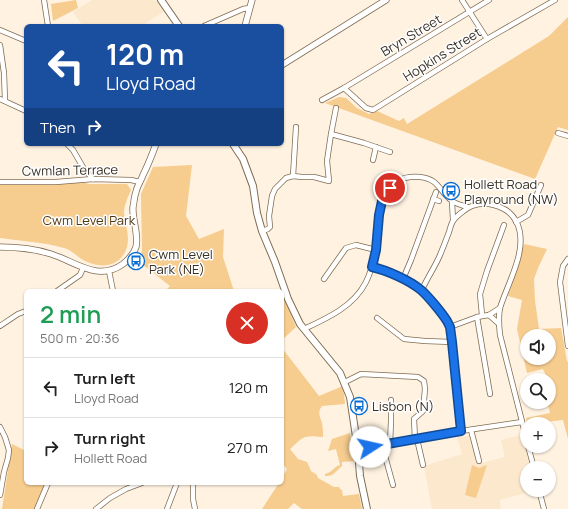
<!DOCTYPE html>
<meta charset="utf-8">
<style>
body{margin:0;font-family:Manrope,sans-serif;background:#f2f2f2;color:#222;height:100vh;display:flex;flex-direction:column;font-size:15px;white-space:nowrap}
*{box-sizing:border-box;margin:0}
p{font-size:13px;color:#767676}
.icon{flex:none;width:22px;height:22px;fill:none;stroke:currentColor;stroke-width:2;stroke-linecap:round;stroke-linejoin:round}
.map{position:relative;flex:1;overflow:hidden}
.sheet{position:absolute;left:24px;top:289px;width:260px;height:196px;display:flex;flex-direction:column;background:#fff;border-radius:6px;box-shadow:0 1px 3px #0004}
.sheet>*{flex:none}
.banner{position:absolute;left:24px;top:24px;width:260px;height:122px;border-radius:6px;box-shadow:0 1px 3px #0004;background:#1a4fa0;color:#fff;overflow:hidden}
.fabs{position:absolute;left:520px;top:329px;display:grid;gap:8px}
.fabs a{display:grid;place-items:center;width:36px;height:36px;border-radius:50%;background:#fff;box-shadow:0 1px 3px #0004;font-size:20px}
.pin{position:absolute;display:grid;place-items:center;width:34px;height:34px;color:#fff;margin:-17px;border:2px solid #fff;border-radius:50%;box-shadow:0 1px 4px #0007}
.me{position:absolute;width:44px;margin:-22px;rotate:80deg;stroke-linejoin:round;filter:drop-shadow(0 0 3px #0008)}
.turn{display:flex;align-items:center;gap:14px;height:84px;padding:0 16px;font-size:18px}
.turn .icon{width:52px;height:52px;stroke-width:2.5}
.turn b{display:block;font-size:28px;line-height:34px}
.then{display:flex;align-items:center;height:38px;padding:0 16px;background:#0003;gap:8px;font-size:15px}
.round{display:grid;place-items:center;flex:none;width:42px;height:42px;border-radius:21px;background:#f2f2f2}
.headline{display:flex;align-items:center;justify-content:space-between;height:68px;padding:0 16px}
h1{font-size:24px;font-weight:600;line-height:30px;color:#1e9e55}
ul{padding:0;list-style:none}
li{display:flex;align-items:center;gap:12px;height:60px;padding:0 16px;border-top:1px solid #e0e0e0}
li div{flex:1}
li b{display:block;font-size:15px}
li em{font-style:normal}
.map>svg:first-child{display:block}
</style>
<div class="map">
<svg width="568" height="509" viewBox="0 0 568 509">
<rect width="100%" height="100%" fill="#fff2e1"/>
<g fill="#fce8cc">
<path d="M92,0H155L165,11L141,26H83L73,12Z"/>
<path d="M522,435L530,468H527V490H536L500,500L501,509H432L424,466L462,454L457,437L470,436L478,464L505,457L501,440Z"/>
</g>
<g fill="#f6cc8f" fill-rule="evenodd">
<path d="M76,0L78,8L53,21L51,4Z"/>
<path d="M568,17V130L558,127L535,179L325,103L339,97L346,98L357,108L369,114L377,111L399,121L404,118L407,124L549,36Z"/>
<path d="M192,165L186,216L199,239L224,229L223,257L234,291H165L170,286L138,261L142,251L141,194L153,167Z"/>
<path d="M82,182L89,184H127L131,190C128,197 124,205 124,213C125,224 130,236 127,247C121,267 101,269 85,261C77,257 72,250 64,248C43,242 21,241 0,238V183Z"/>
<path d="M524,244L547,249L538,268L534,279L535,301L539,329L561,328L567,361L568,362V439L563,420L527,424L526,418L550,413L547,402H549V387L550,386L549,380H548L543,369L527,373L517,329L522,300L508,296ZM527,336H549V358H527Z"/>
<path d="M282,293L296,327L282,340Z"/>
<path d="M282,348L319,396L343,386L345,404L322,406C317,412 320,416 322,423C323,427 323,432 323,437C303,435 304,436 290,449L298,459L307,462L311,471L317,475L318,478L334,487H339L340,489L342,490L343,496L359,494L362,509H302L294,503L288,509H262L279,483H282V478L287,469L282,463Z"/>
<path d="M350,433L354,461L342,462V466C336,471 333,477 325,476V474L330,472L337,466L340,465L336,449L328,451L332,439Z"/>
<path d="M12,444L26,451V483H49L37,509H2Z"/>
<path d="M472,465L479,468L487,465L476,498L465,495Z"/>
</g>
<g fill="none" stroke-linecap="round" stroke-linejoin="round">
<g stroke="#7f6c53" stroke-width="6">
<g id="minor">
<path d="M44,0L48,26"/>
<path d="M462,0L487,39"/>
<path d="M204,26L243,9L249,8"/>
<path d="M0,30L26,41"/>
<path d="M0,45L4,73L5,101"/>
<path d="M344,88L366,108L373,110L487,39L555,0"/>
<path d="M0,99L26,111"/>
<path d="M322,100L344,88L489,0"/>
<path d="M558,133L568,136"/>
<path d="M331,134L364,143L390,152"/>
<path d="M67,144L73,150L84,169L93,179"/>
<path d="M373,160L376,147"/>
<path d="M293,176L296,127"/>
<path d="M0,182H56L93,179L131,180L140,182"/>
<path d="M433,199L439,201"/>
<path d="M452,202L453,220"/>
<path d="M516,222L528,215L541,185"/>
<path d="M262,231L268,229L270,227L269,216L272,196L275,189L286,178L293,176L302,177H314L329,181L327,161L331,134L336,108"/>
<path d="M568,259L563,266L560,282L568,346"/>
<path d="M372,267C386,270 409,280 421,290C428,296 442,313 447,321L450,327L452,342L461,431"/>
<path d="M109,271L113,291"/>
<path d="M324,279L346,248L356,245L376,250"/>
<path d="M403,279L411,260L436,192"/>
<path d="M422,290C427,278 435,267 440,255C443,248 446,240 449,232C450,229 451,224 453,221C456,216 467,208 472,206C483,202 494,204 504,209C510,212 514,217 517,223C529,249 508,282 500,308C498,317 499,325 500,335L527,441"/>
<path d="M57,291L80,275L83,268"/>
<path d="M482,315L480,294L487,271L504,225"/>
<path d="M489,315L498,323"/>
<path d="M477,317L490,394"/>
<path d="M377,318L404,339L425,341L452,342"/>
<path d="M0,326L18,314L26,311"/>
<path d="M450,327L477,317L489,315L500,308"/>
<path d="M304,329C328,318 354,306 366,282C371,272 374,260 376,250C381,221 376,173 420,177C439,179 439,191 451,200C455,204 462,205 467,207"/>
<path d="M345,382L361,374L418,377L424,381L425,389L423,411L414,419L415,439"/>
<path d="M0,427L5,437L9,450L8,458L4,472L0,495"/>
<path d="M471,430L479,461"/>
<path d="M417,439L423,465"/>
<path d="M390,444L391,421V400"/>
<path d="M382,445L393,485"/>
<path d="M528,446L534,468"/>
<path d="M358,450L461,431L522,422"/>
<path d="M193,483V499L195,509"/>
<path d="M539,490L544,509"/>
<path d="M37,509L48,483"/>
<path d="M96,509L110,498L126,489L142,483"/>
<path d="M167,509L177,483"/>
</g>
</g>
<g stroke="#7f6c53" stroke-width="7">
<g id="tertiary">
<path d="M245,26L252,0"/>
<path d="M282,65L386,0"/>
<path d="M0,247C17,247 35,249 51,254C76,262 98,282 123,264C128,260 134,253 136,247C139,234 132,220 133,207C134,203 134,197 136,192C137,186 141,181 143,175C148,165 152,155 156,144"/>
</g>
</g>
<g stroke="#7f6c53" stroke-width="8">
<g id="secondary">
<path d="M161,0L179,26"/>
<path d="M233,144L243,159L253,186L257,213L262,231L275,262L288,299L300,324L340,373L350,397L358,450L360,476L367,509"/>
</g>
</g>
<use href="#minor" stroke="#fff" stroke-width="4.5"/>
<use href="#tertiary" stroke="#fff" stroke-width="5.5"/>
<use href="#secondary" stroke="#fff" stroke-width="6"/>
</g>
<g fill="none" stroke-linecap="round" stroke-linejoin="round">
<g stroke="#114b97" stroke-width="10">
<path id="route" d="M370,447L461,431L452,342L450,327L447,321C442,313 428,296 421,290C409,280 386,270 372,267L376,250L379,215L382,201L390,188"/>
</g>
<use href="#route" stroke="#1a73e8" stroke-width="7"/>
</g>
<defs>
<g id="bus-ring" transform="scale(0.9)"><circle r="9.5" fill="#fff" stroke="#076cd4" stroke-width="1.5"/><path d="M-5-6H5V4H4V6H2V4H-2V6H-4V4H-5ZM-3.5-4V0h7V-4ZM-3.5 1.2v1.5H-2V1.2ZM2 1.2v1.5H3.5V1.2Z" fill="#076cd4"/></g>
</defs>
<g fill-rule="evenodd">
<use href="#bus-ring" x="451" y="191"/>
<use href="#bus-ring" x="136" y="261"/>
<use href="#bus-ring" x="359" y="406"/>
</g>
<g text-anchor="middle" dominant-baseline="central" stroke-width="3" stroke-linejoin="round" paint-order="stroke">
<g font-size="13" fill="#372f24" stroke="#fff">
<text transform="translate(411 35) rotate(-31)">Bryn Street</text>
<text transform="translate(442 54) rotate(-32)">Hopkins Street</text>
<text transform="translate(70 170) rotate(-1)">Cwmlan Terrace</text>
</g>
<g font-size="13" fill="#372f24" stroke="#fff" text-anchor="start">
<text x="464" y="184">Hollett Road<tspan x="464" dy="15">Playround (NW)</tspan></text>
<text x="149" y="254">Cwm Level<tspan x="149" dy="15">Park (NE)</tspan></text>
<text x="372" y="406">Lisbon (N)</text>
</g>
<g font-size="13" fill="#4f3710" stroke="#fff">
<text x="89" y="220">Cwm Level Park</text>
</g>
</g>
</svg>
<div class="fabs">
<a><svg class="icon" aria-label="sound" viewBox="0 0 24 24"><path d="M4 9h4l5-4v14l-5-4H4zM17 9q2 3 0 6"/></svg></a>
<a><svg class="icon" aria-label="search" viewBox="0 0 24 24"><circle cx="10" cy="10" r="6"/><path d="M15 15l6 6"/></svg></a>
<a>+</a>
<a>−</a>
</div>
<div class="pin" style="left:390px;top:188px;background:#d93025"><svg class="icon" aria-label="arrive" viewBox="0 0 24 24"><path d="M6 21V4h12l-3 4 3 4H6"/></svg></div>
<svg class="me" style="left:370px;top:447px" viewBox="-20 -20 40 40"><circle r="19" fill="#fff"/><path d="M0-13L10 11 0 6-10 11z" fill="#1a73e8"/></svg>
<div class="banner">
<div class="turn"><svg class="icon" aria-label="left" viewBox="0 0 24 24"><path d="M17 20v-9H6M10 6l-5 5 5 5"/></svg><div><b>120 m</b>Lloyd Road</div></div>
<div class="then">Then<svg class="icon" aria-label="right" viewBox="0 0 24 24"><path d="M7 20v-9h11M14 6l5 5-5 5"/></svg></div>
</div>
<section class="sheet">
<div class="headline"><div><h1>2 min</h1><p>500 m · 20:36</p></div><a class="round" style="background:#d93025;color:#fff"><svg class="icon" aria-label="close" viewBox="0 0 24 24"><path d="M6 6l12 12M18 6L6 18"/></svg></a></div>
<ul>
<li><svg class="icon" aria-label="left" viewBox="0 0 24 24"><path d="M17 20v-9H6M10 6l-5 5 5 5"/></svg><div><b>Turn left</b><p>Lloyd Road</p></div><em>120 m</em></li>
<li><svg class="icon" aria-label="right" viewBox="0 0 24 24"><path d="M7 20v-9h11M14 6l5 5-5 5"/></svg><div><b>Turn right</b><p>Hollett Road</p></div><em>270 m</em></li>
</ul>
</section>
</div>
